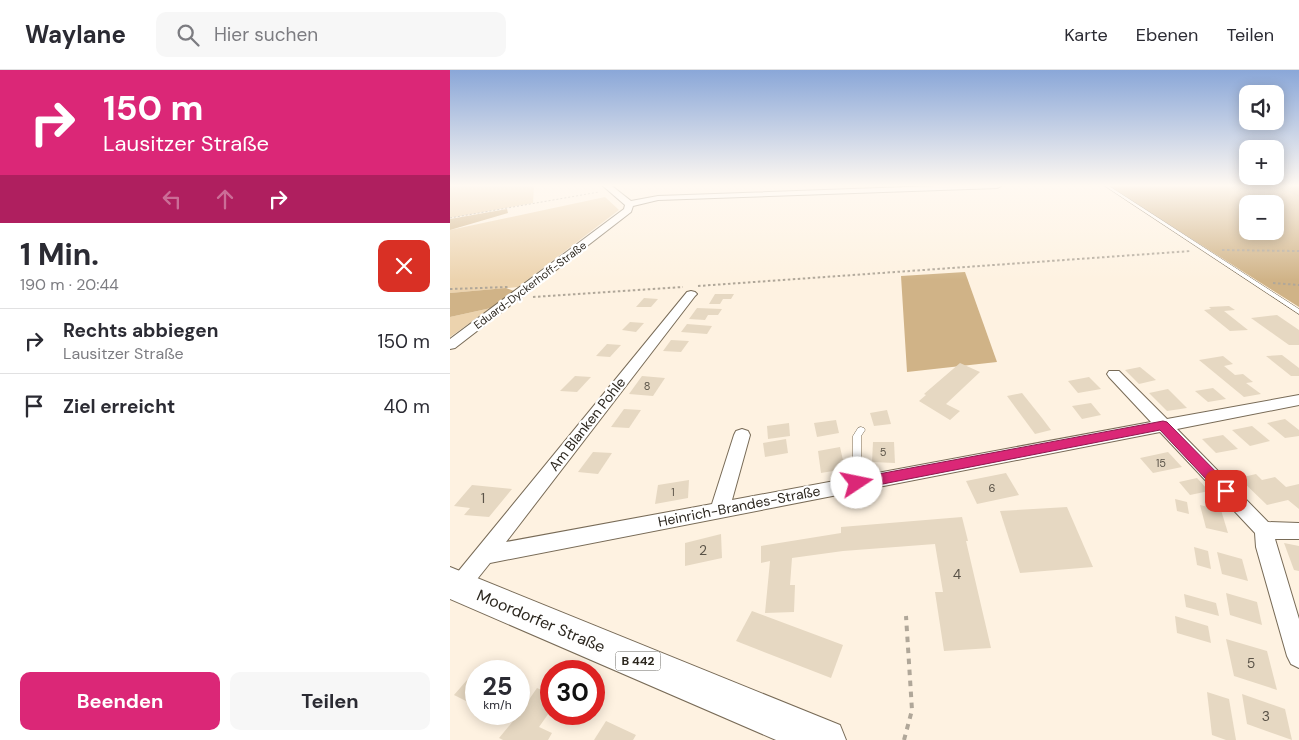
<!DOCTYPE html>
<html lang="de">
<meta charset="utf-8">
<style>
body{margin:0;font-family:"DM Sans",sans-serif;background:#f7f7f7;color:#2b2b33;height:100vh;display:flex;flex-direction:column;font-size:19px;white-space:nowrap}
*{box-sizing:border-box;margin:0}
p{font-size:16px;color:#7c7c81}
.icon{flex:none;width:28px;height:28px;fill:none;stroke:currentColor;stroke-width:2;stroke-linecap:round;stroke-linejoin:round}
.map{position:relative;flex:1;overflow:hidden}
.details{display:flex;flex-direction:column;background:#fff;width:450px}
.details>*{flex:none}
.hud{background:#db2777;color:#fff;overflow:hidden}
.fabs{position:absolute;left:789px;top:15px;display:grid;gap:10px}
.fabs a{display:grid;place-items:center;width:45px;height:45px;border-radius:10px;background:#fff;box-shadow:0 2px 12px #0003;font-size:25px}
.speed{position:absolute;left:15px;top:590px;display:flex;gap:10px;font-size:25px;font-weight:700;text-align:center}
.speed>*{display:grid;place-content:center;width:65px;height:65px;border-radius:50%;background:#fff;box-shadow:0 2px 12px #0003;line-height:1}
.speed small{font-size:12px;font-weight:400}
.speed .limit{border:8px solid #d22;background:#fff;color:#111}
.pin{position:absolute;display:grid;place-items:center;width:42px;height:42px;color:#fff;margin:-21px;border-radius:10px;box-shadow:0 2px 8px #0006}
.me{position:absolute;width:55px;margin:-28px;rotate:79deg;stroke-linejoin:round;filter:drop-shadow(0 0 4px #0008)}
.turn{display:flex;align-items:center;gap:18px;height:105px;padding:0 20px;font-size:22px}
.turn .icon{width:65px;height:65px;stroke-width:2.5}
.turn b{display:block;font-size:35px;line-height:42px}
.lanes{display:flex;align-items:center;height:48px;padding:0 20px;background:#0003;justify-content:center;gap:25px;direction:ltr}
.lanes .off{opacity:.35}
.round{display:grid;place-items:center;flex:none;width:52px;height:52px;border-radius:10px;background:#f7f7f7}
.head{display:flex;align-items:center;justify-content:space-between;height:85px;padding:0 20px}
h1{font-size:30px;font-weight:700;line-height:38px}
.cta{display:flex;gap:10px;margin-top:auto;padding:10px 20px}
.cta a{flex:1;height:58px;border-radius:10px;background:#db2777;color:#fff;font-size:20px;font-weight:700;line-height:58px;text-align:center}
.cta a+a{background:#f7f7f7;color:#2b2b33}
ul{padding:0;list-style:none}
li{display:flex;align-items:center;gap:15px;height:65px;padding:0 20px;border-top:1px solid #e1e1e2}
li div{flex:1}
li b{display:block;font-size:19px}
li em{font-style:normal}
header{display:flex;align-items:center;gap:30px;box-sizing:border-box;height:70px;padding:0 25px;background:#fff;border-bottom:1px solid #e1e1e2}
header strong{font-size:24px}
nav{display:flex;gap:28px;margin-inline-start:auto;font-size:18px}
.search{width:350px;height:45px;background:#f7f7f7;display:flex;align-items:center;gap:12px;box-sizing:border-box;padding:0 18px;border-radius:10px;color:#7c7c81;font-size:19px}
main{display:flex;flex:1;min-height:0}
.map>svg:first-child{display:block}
</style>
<header>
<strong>Waylane</strong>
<div class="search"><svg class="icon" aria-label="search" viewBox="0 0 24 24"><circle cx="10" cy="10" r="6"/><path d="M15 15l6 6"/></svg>Hier suchen</div>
<nav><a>Karte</a><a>Ebenen</a><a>Teilen</a></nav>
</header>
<main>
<section class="details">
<div class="hud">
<div class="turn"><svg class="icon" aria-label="right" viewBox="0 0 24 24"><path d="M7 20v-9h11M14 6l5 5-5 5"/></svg><div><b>150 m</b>Lausitzer Straße</div></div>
<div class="lanes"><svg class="icon off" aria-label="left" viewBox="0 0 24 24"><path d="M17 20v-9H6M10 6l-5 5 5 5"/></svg><svg class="icon off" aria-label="ahead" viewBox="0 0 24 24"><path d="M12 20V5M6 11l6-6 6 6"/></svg><svg class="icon" aria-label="right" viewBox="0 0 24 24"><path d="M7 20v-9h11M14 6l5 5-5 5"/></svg></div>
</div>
<div class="head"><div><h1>1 Min.</h1><p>190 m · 20:44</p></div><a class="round" style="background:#d93025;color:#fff"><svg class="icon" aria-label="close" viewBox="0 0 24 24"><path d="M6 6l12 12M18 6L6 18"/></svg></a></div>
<ul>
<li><svg class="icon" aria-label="right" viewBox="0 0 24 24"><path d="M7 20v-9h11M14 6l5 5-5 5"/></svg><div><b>Rechts abbiegen</b><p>Lausitzer Straße</p></div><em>150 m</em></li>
<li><svg class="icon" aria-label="arrive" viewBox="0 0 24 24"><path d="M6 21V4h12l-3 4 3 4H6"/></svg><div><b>Ziel erreicht</b></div><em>40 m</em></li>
</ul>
<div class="cta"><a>Beenden</a><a>Teilen</a></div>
</section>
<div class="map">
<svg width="849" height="670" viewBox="0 0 849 670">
<rect width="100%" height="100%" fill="#fef2e1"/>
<g fill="#ecd3ae">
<path d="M0,116H84L83,133L0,148Z"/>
<path d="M155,127L169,140L68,217L0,223V160Z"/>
<path d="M41,238L0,267V247Z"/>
</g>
<g fill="#d0b387" fill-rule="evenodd">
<path d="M658,116H849V237ZM798,134H825V161H798Z"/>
<path d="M57,139L58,143L0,160V149Z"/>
<path d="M515,202L547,292L457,302L451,206Z"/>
<path d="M56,218L64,221L41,238L0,247V223Z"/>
</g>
<g fill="#e6d8c2">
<path d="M265,224H284L281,229H273L270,234H259Z"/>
<path d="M194,228L208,229L201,237H186Z"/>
<path d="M779,236L785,240L774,241L798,260L780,261L754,240L761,239L759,237Z"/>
<path d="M247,238L272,239L268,245H258L255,250L239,249Z"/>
<path d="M827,245L849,260V275H839L801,248Z"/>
<path d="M180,252L194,253L186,262L172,260Z"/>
<path d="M237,254L262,256L257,264L231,262Z"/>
<path d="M221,270L239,271L231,282L213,281Z"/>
<path d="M157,274L171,275L160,287L146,286Z"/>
<path d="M832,285L849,298V306H841L816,286Z"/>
<path d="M773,286L783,294L774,296L785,305L793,304L803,312L796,313L811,324L794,327L749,290Z"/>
<path d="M510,293L530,302L496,334L510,341L500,350L469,331L476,325L474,324Z"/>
<path d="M690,297L706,310L689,314L675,300Z"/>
<path d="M125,306L141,307L127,322L110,321Z"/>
<path d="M192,306L215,308L203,326L179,324Z"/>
<path d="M639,307L651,319L628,323L618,311Z"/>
<path d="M763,318L776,329L758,332L745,321Z"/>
<path d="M718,319L737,338L717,341L699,323Z"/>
<path d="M572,323L592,348L601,360L585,364L557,326Z"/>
<path d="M641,333L651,345L632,349L622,336Z"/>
<path d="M174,339L191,340L179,358L161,357Z"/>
<path d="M437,340L441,354L424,356L420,343Z"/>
<path d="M835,349L849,360V366L835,368L817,353Z"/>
<path d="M386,350L389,363L367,367L364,353Z"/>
<path d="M339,353L340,366L318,369L317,356Z"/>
<path d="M802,356L820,371L800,376L782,360Z"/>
<path d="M773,365L788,379L766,383L752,369Z"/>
<path d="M336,369L338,383L315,387L313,373Z"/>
<path d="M423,372H444L445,393L422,392Z"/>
<path d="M390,377L395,399L371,403L368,381Z"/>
<path d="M143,382L162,383L148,404L128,402Z"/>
<path d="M718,382L732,397L703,403L690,388Z"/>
<path d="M556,403L569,425L527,434L516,411Z"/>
<path d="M806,404L812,410L825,407L836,417L849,414V439L838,430L817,435L789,408Z"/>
<path d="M747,408L759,421L740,425L729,412Z"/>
<path d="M239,410L238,428L205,434L208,415Z"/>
<path d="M22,415L62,419L39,447L14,445L20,438L4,436Z"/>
<path d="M725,429L737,432L739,444L727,441Z"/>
<path d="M750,435L771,440L778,463L756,458Z"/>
<path d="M617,437L643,497L570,503L550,441Z"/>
<path d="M512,447L518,471H516L541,578L494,581L485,522H493L485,474L393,481L342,488L340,515H345L344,542L315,543L320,491L311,493V476L391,463V457Z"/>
<path d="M271,464L272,488L235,496V473Z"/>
<path d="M834,473L849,476V501L844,500Z"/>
<path d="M744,477L758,481L761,499L747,495Z"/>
<path d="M767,482L792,489L798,511L772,504Z"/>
<path d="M776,523L807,532L812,555L780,545Z"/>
<path d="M734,524L766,533L769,546L736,537Z"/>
<path d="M302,541L393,575L381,608L286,571Z"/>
<path d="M725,546L758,556L761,573L727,563Z"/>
<path d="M776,569L817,581L827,620L784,606Z"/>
<path d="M30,595L44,601H26V636L4,625Z"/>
<path d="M87,618L101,624V640L89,657L102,663L98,670H53L49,668L69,644Z"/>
<path d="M757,622L779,629L786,670H776L762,665Z"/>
<path d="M792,624L835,639L842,670L797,654Z"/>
<path d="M156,651L186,665L183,670H144Z"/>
</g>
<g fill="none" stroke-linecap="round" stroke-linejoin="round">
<g stroke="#786b57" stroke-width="1">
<g id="service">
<path d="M655,116H659L849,239V244Z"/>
<path d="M411,357L414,358L415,360L411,366V413L410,416L407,417L404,416L403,413V366L408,358Z"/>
</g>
</g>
<g stroke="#786b57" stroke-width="2">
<g id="minor">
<path d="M153,116H162L181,131L208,126L485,116H551L547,118L208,130L183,136L181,142L5,278L0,279V269L174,139L175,135Z"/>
<path d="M241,221L245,222L247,224L245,226L56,472L262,434L284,365L286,361L292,359L298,361L300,365L282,430L701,352L659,307L657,304L659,301H669L717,349L849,325V335L727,359L818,452L849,453V469H825L849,549V598L841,594L837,586L806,477L805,463L710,362L40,493L16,523L9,526L2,523L0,512L2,509L237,222Z"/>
</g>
</g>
<g stroke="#786b57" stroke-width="2">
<path id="primary" d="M0,497L390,655L396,670H326L0,529Z"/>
</g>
<g stroke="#b0a799" stroke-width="1" stroke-dasharray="2 2" stroke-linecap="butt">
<path d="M829,116L849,126"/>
<path d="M0,148L149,122"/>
</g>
<g stroke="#b0a799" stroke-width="2" stroke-dasharray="2.5 2.5" stroke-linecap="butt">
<path d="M772,180L849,181"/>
<path d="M823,213L849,215"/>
<path d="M248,216L741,181"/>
<path d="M0,219L58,217"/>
<path d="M83,227L233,217"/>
</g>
<path stroke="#b0a799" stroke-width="4" stroke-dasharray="5.5 5.5" stroke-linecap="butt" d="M454,670L462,640L456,546"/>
<use href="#service" fill="#fff" fill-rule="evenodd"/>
<use href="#minor" fill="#fff" fill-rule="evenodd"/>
<use href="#primary" fill="#fff" fill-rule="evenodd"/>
</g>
<linearGradient id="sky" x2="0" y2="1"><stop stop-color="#8aa7d8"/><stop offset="0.55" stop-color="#fff9f2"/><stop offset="1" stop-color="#fff9f2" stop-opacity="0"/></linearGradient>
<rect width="849" height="210" fill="url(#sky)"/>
<path fill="#db2777" stroke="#8e194d" d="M713,351L717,352L781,417L783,421L781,425L776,426L771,425L710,360L407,419L402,417L400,413L402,409L407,408Z"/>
<g text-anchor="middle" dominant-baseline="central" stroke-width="4.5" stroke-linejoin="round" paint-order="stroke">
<g font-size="11" fill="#2c271f" stroke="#fff">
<text transform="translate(80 215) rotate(-37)">Eduard-Dyckerhoff-Straße</text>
</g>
<g font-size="11" fill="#5a5348">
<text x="197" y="316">8</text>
<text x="433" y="382">5</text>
<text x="711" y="393">15</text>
<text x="542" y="418">6</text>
<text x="223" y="422">1</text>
</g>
<rect fill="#fff" stroke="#6b6862" stroke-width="1" x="165.5" y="581.5" width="45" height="19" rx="4"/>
<g font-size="12" font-weight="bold" fill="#2c271f">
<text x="188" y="591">B 442</text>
</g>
<g font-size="14" fill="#2c271f" stroke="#fff">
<text transform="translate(137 354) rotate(-52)">Am Blanken Pohle</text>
<text transform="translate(289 436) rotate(-11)">Heinrich-Brandes-Straße</text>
</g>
<g font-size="14" fill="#5a5348">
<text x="33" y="428">1</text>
<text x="253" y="480">2</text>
<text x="507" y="504">4</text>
<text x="801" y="593">5</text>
<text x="816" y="646">3</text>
</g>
<g font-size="16" fill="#2c271f" stroke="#fff">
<text transform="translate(91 551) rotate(23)">Moordorfer Straße</text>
</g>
</g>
</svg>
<div class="fabs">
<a><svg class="icon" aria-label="sound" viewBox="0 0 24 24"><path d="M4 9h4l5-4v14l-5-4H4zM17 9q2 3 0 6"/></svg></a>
<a>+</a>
<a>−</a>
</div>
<div class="speed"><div>25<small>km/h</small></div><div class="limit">30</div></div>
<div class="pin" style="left:776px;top:421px;background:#d93025"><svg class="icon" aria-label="arrive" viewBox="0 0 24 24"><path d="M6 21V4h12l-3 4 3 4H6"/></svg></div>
<svg class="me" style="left:407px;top:413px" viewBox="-20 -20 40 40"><circle r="19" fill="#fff"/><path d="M0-13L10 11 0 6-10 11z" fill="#db2777"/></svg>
</div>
</main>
